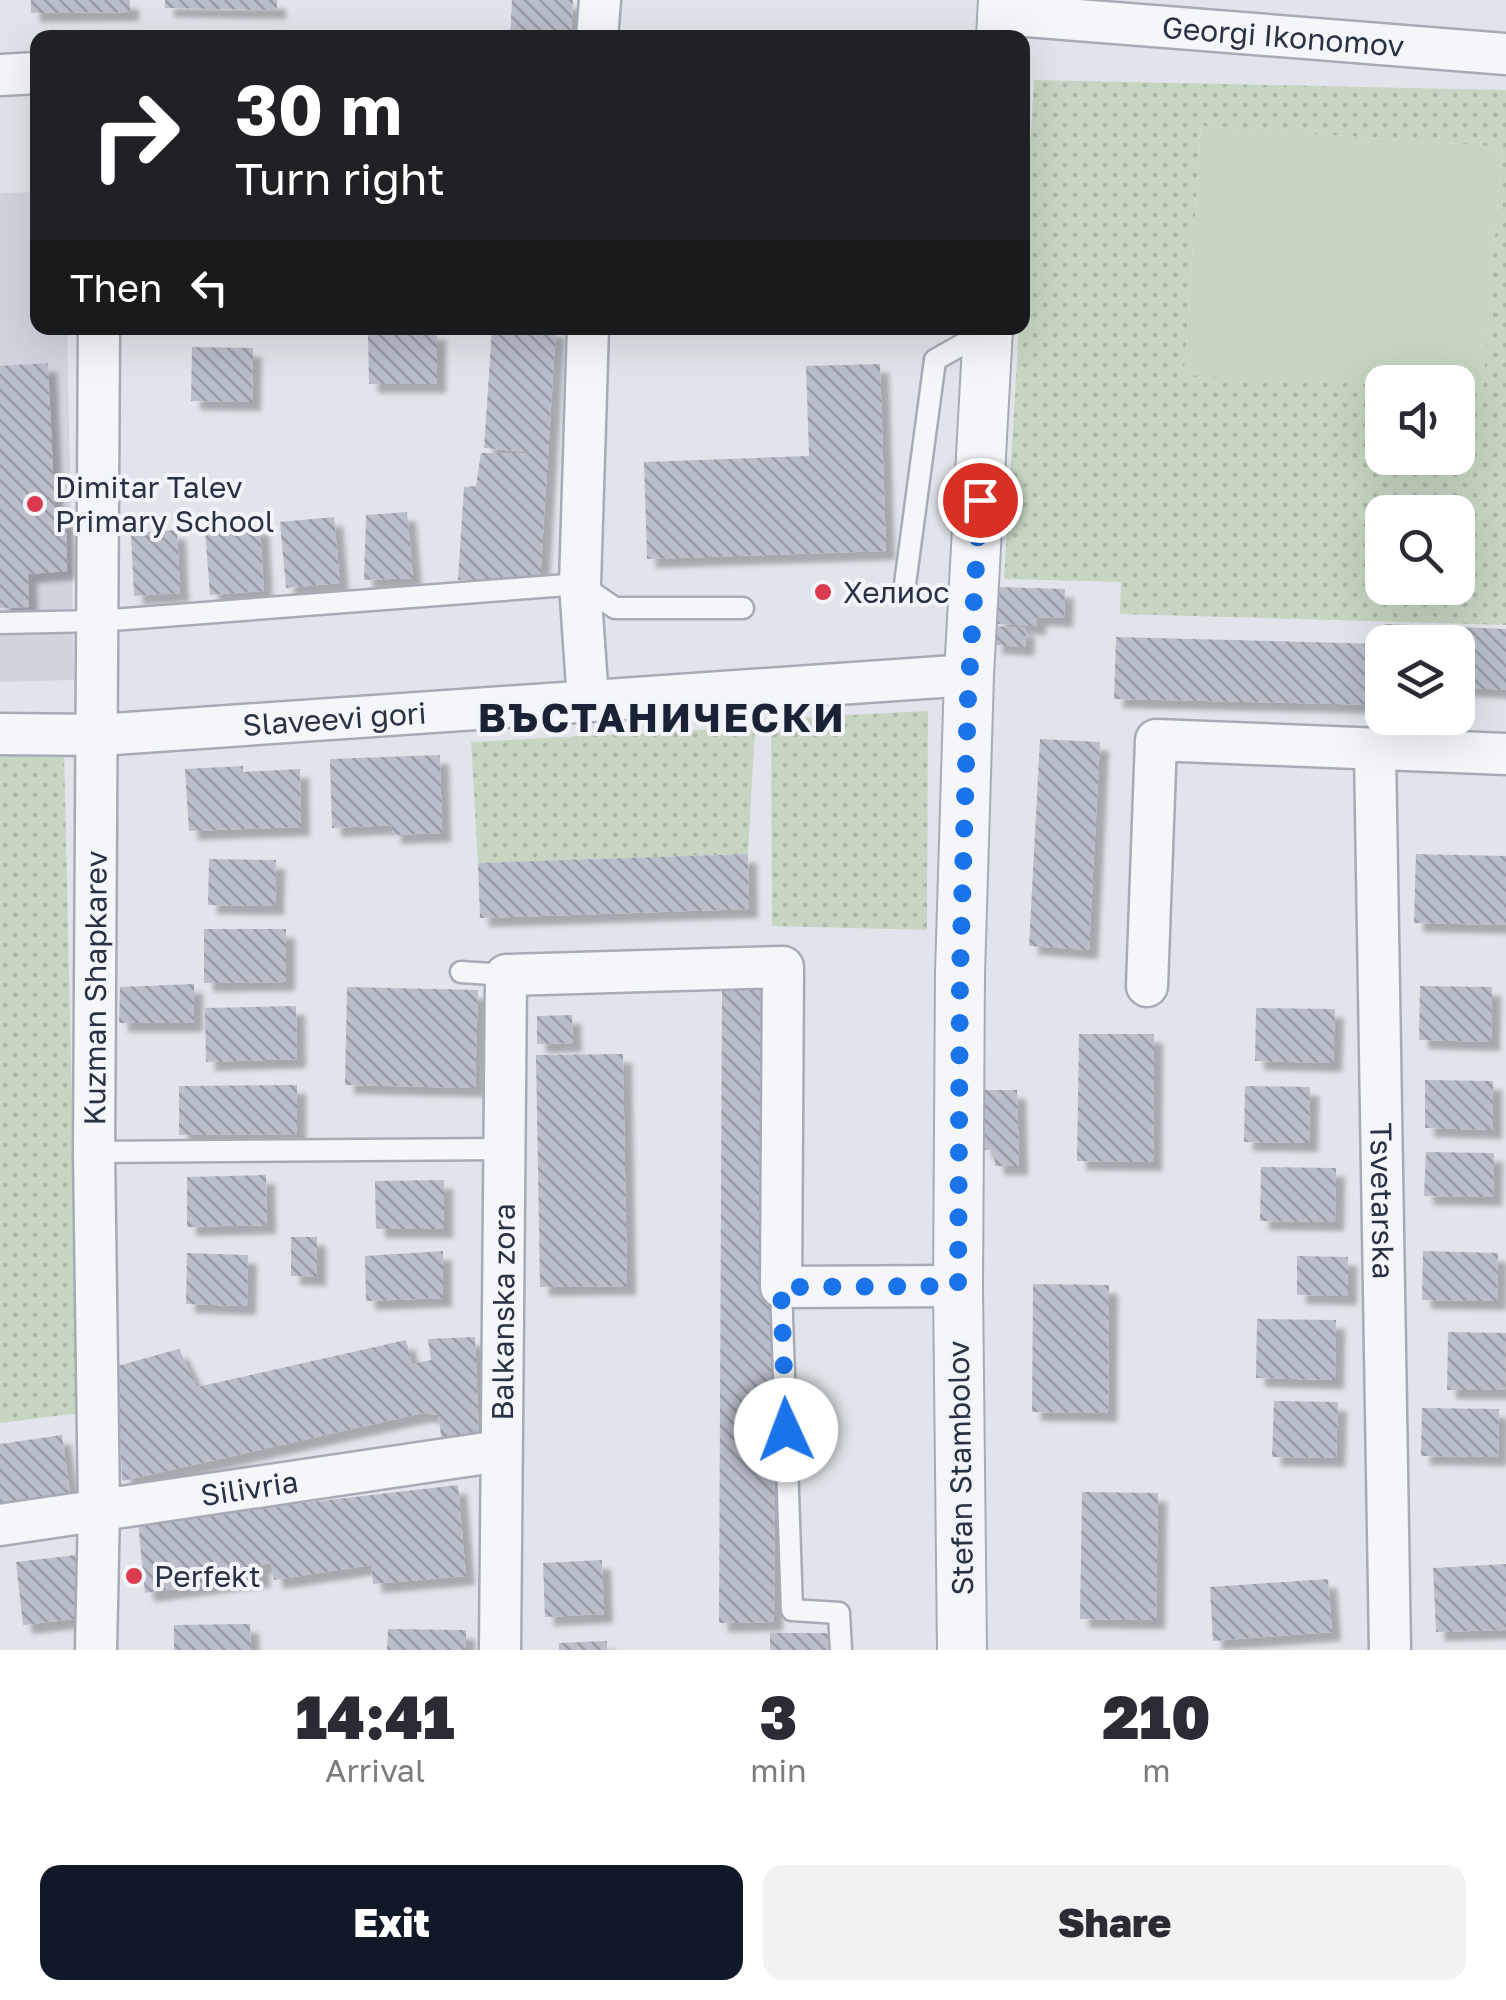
<!DOCTYPE html>
<meta charset="utf-8">
<style>
body{margin:0;font-family:"Golos Text",sans-serif;background:#f2f2f3;color:#2b2b33;height:100vh;display:flex;flex-direction:column;font-size:38px;white-space:nowrap}
*{box-sizing:border-box;margin:0}
p{font-size:32px;color:#7c7c81}
.icon{flex:none;width:55px;height:55px;fill:none;stroke:currentColor;stroke-width:2;stroke-linecap:round;stroke-linejoin:round}
.map{position:relative;height:1650px;overflow:hidden}
.panel{display:flex;flex-direction:column;background:#fff;flex:1}
.panel>*{flex:none}
.hud{position:absolute;left:30px;top:30px;width:1000px;height:305px;border-radius:20px;box-shadow:0 10px 40px #0002;background:#202124;color:#fff;overflow:hidden}
.buttons{position:absolute;left:1365px;top:365px;display:grid;gap:20px}
.buttons a{display:grid;place-items:center;width:110px;height:110px;border-radius:20px;background:#fff;box-shadow:0 10px 40px #0002;font-size:50px}
.pin{position:absolute;display:grid;place-items:center;width:85px;height:85px;color:#fff;margin:-42px;border:5px solid #fff;border-radius:50%;box-shadow:0 2px 10px #0007}
.me{position:absolute;width:110px;margin:-55px;rotate:358deg;stroke-linejoin:round;filter:drop-shadow(0 0 8px #0008)}
.turn{display:flex;align-items:center;gap:35px;height:210px;padding:0 40px;font-size:45px}
.turn .icon{width:130px;height:130px;stroke-width:2.5}
.turn b{display:block;font-size:70px;line-height:85px}
.then{display:flex;align-items:center;height:95px;padding:0 40px;background:#0003;gap:20px;font-size:38px}
.eta{display:flex;justify-content:space-evenly;align-items:center;height:170px;text-align:center}
.eta b{font-size:60px;font-weight:800;line-height:70px}
.action{display:flex;gap:20px;margin-top:auto;padding:20px 40px}
.action a{flex:1;height:115px;border-radius:20px;background:#111827;color:#fff;font-size:40px;font-weight:800;line-height:115px;text-align:center}
.action a+a{background:#f2f2f3;color:#2b2b33}
.map>svg:first-child{display:block}
</style>
<div class="map">
<svg width="1506" height="1650" viewBox="0 0 1506 1650">
<defs>
<pattern id="park-dots" width="8" height="8" patternUnits="userSpaceOnUse" patternTransform="scale(2.5)"><rect width="8" height="8" fill="#c6d6c2"/><path d="M2 2h.1M6 6h.1" fill="none" stroke="#aab8a8" stroke-width="1.8" stroke-linecap="round"/></pattern>
<pattern id="building-back-hatch" width="6" height="6" patternUnits="userSpaceOnUse" patternTransform="scale(2.5)"><rect width="6" height="6" fill="#b8beca"/><path d="M-1 5l2 2M0 0l6 6M5-1l2 2" fill="none" stroke="#969ba6"/></pattern>
<filter id="shadow"><feDropShadow dx="9" dy="9" stdDeviation="2.5" flood-color="#0004"/></filter>
</defs>
<rect width="100%" height="100%" fill="#e1e5eb"/>
<path fill="#cfd4de" d="M37,192L38,328H67L74,680L0,682V193Z"/>
<path fill="#c6d6c2" d="M1201,126L1502,147L1483,390L1458,388V382L1382,385L1184,376Z"/>
<g fill="url(#park-dots)" fill-rule="evenodd">
<path d="M1034,80L1506,90V625L1120,614L1121,582L1004,579L1019,328H1022L1023,270ZM1201,126L1502,147L1483,389L1458,388V458H1382V385L1184,375ZM1382,512H1458V588H1382Z"/>
<path d="M928,711L927,930L772,926L771,719Z"/>
<path d="M755,727L748,854L478,863L471,742Z"/>
<path d="M64,751L79,1413L0,1423V752Z"/>
</g>
<g fill="url(#building-back-hatch)" filter="url(#shadow)">
<path d="M31,0H130V12L31,13Z"/>
<path d="M165,0H277V10L165,8Z"/>
<path d="M512,0H573L571,38H510Z"/>
<path d="M492,328H556L540,582L458,580L464,487L476,486L481,453H537L484,448Z"/>
<path d="M437,331V384H369L368,332Z"/>
<path d="M192,347L253,348L252,402L191,401Z"/>
<path d="M48,363L55,516L66,517L67,571L28,574L29,607L0,608V366Z"/>
<path d="M880,364L886,551L647,559L644,462L809,456L806,366Z"/>
<path d="M407,512L413,578L364,580L366,515Z"/>
<path d="M334,517L340,583L286,588L280,522Z"/>
<path d="M260,525L264,591L210,595L205,530Z"/>
<path d="M177,530L180,593L134,596L131,533Z"/>
<path d="M997,587L1065,589L1064,618L1037,617V626L995,624Z"/>
<path d="M1385,624L1506,629V690L1458,687V642H1384Z"/>
<path d="M994,626L1026,628L1025,647L993,645Z"/>
<path d="M1116,637L1382,644V705L1114,699Z"/>
<path d="M1040,739L1100,742L1089,950L1029,946Z"/>
<path d="M440,755L442,833L392,835V825L332,828L330,759Z"/>
<path d="M243,766V772L300,769L301,827L189,831L185,769Z"/>
<path d="M748,854L749,909L480,918L478,863Z"/>
<path d="M1416,854L1506,856V925L1414,923Z"/>
<path d="M209,859L276,860L275,906L208,905Z"/>
<path d="M204,929H286V982L204,983Z"/>
<path d="M722,983H777L774,1622L719,1623Z"/>
<path d="M194,984V1023H119L120,987Z"/>
<path d="M1420,986L1492,987L1491,1042L1419,1040Z"/>
<path d="M347,987L478,990L475,1088L345,1085Z"/>
<path d="M296,1006L297,1059L206,1062L205,1008Z"/>
<path d="M1256,1008L1335,1009L1333,1063L1255,1061Z"/>
<path d="M572,1015L573,1043L537,1044V1016Z"/>
<path d="M1079,1034H1154L1153,1162L1077,1161Z"/>
<path d="M623,1054L627,1286L540,1287L536,1055Z"/>
<path d="M1425,1080L1493,1081V1130L1425,1128Z"/>
<path d="M297,1085V1134L179,1135V1086Z"/>
<path d="M1245,1086L1310,1087L1309,1143L1244,1142Z"/>
<path d="M983,1090H1017L1019,1166H995L994,1150H983Z"/>
<path d="M1426,1152L1494,1153L1493,1197L1424,1196Z"/>
<path d="M1261,1167L1336,1168L1335,1222L1260,1221Z"/>
<path d="M266,1175L267,1225L187,1227V1177Z"/>
<path d="M444,1180V1229H376L375,1181Z"/>
<path d="M291,1237H317V1277L291,1276Z"/>
<path d="M443,1251V1298L366,1301L365,1256Z"/>
<path d="M1423,1251L1498,1253L1497,1301L1422,1300Z"/>
<path d="M187,1253L248,1255L247,1306L186,1304Z"/>
<path d="M1297,1256L1348,1257V1296L1297,1295Z"/>
<path d="M1033,1284L1109,1285L1108,1413L1032,1412Z"/>
<path d="M1257,1319L1336,1320L1335,1380L1256,1378Z"/>
<path d="M1448,1332L1506,1333L1505,1390H1447Z"/>
<path d="M475,1337L479,1440L443,1447L438,1415L423,1413L122,1481L117,1366L179,1349L197,1387L406,1340L412,1364L431,1360L428,1339Z"/>
<path d="M1274,1401L1338,1402L1336,1458L1272,1457Z"/>
<path d="M1422,1408L1499,1409L1498,1457L1421,1456Z"/>
<path d="M62,1435L71,1500L0,1509V1444Z"/>
<path d="M458,1485L466,1576L373,1584L371,1565L274,1580L271,1563L260,1565L262,1578L145,1593L138,1522Z"/>
<path d="M1082,1492L1158,1493L1156,1620L1080,1619Z"/>
<path d="M76,1555L83,1618L23,1625L16,1562Z"/>
<path d="M602,1560L604,1614L545,1617L543,1563Z"/>
<path d="M1506,1564V1630L1436,1632L1433,1568Z"/>
<path d="M1328,1579L1332,1632L1213,1641L1210,1587Z"/>
<path d="M250,1624L251,1650H174V1625Z"/>
<path d="M388,1629L466,1630V1650H387Z"/>
<rect x="770" y="1633" width="61" height="17"/>
<path d="M607,1641V1650H559V1643Z"/>
</g>
<g fill="none" stroke-linecap="round" stroke-linejoin="round">
<g stroke="#a6acb6" stroke-width="25">
<g id="service">
<path d="M905,584L935,360L986,331"/>
<path d="M0,623L99,621L580,584L615,608H743"/>
<path d="M461,972L506,975"/>
<path d="M94,1152L505,1149"/>
<path d="M781,1287L792,1610L839,1613L841,1650"/>
</g>
</g>
<g stroke="#a6acb6" stroke-width="45">
<g id="minor">
<path id="s1" d="M1002,14L1506,54"/>
<path d="M597,38L600,0"/>
<path d="M0,75L38,73"/>
<path d="M588,701L580,584L588,328"/>
<path id="s2" d="M0,734L99,735L969,675"/>
<path id="s3" d="M1375,751L1390,1650"/>
<path d="M1147,986L1156,740L1506,754"/>
<path id="s4" d="M0,1525L500,1451"/>
<path id="s5" d="M96,1650L99,1508L94,1152L99,328"/>
<path id="s6" d="M500,1650L506,975L783,967L781,1287L958,1286"/>
</g>
</g>
<g stroke="#a6acb6" stroke-width="52">
<g id="tertiary">
<path d="M1001,38L1003,0"/>
<path d="M962,1650L958,1286L960,974L969,675L988,328"/>
</g>
</g>
<use href="#service" stroke="#f5f6f9" stroke-width="20"/>
<use href="#minor" stroke="#f5f6f9" stroke-width="40"/>
<use href="#tertiary" stroke="#f5f6f9" stroke-width="48"/>
</g>
<g fill="none" stroke-linecap="round" stroke-linejoin="round">
<path stroke="#1a73e8" stroke-width="18" stroke-dasharray="0 32.4" d="M786,1430L781,1287L958,1286L960,974L968,698L980,500"/>
</g>
<g fill="#dc3b4f" stroke="#f1f4f8" stroke-width="4">
<circle cx="35" cy="504" r="10"/>
<circle cx="823" cy="592" r="10"/>
<circle cx="134" cy="1576" r="10"/>
</g>
<g text-anchor="middle" dominant-baseline="central" stroke-width="8" stroke-linejoin="round" paint-order="stroke">
<g font-size="30" fill="#283245" stroke="#f1f4f8">
<text stroke="none"><textPath href="#s1" startOffset="282">Georgi Ikonomov</textPath></text>
<text stroke="none"><textPath href="#s2" startOffset="335">Slaveevi gori</textPath></text>
<text stroke="none"><textPath href="#s5" startOffset="662">Kuzman Shapkarev</textPath></text>
<text stroke="none"><textPath href="#s3" startOffset="450">Tsvetarska</textPath></text>
<text stroke="none"><textPath href="#s6" startOffset="338">Balkanska zora</textPath></text>
<text transform="translate(960 1468) rotate(-91)">Stefan Stambolov</text>
<text stroke="none"><textPath href="#s4" startOffset="252">Silivria</textPath></text>
</g>
<g font-size="30" fill="#283245" stroke="#f1f4f8" text-anchor="start">
<text x="55" y="487">Dimitar Talev<tspan x="55" dy="34">Primary School</tspan></text>
<text x="843" y="592">Хелиос</text>
<text x="154" y="1576">Perfekt</text>
</g>
<g font-size="40" font-weight="bold" letter-spacing="2.5" fill="#1a2336" stroke="#f1f4f8">
<text x="662" y="717">ВЪСТАНИЧЕСКИ</text>
</g>
</g>
</svg>
<div class="buttons">
<a><svg class="icon" aria-label="sound" viewBox="0 0 24 24"><path d="M4 9h4l5-4v14l-5-4H4zM17 9q2 3 0 6"/></svg></a>
<a><svg class="icon" aria-label="search" viewBox="0 0 24 24"><circle cx="10" cy="10" r="6"/><path d="M15 15l6 6"/></svg></a>
<a><svg class="icon" aria-label="layers" viewBox="0 0 24 24"><path d="M12 4l9 5-9 5-9-5zM3 14l9 5 9-5"/></svg></a>
</div>
<div class="pin" style="left:980px;top:500px;background:#d93025"><svg class="icon" aria-label="arrive" viewBox="0 0 24 24"><path d="M6 21V4h12l-3 4 3 4H6"/></svg></div>
<svg class="me" style="left:786px;top:1430px" viewBox="-20 -20 40 40"><circle r="19" fill="#fff"/><path d="M0-13L10 11 0 6-10 11z" fill="#1a73e8"/></svg>
<div class="hud">
<div class="turn"><svg class="icon" aria-label="right" viewBox="0 0 24 24"><path d="M7 20v-9h11M14 6l5 5-5 5"/></svg><div><b>30 m</b>Turn right</div></div>
<div class="then">Then<svg class="icon" aria-label="left" viewBox="0 0 24 24"><path d="M17 20v-9H6M10 6l-5 5 5 5"/></svg></div>
</div>
</div>
<section class="panel">
<div class="eta">
<div><b>14:41</b><p>Arrival</p></div>
<div><b>3</b><p>min</p></div>
<div><b>210</b><p>m</p></div>
</div>
<div class="action"><a>Exit</a><a>Share</a></div>
</section>
